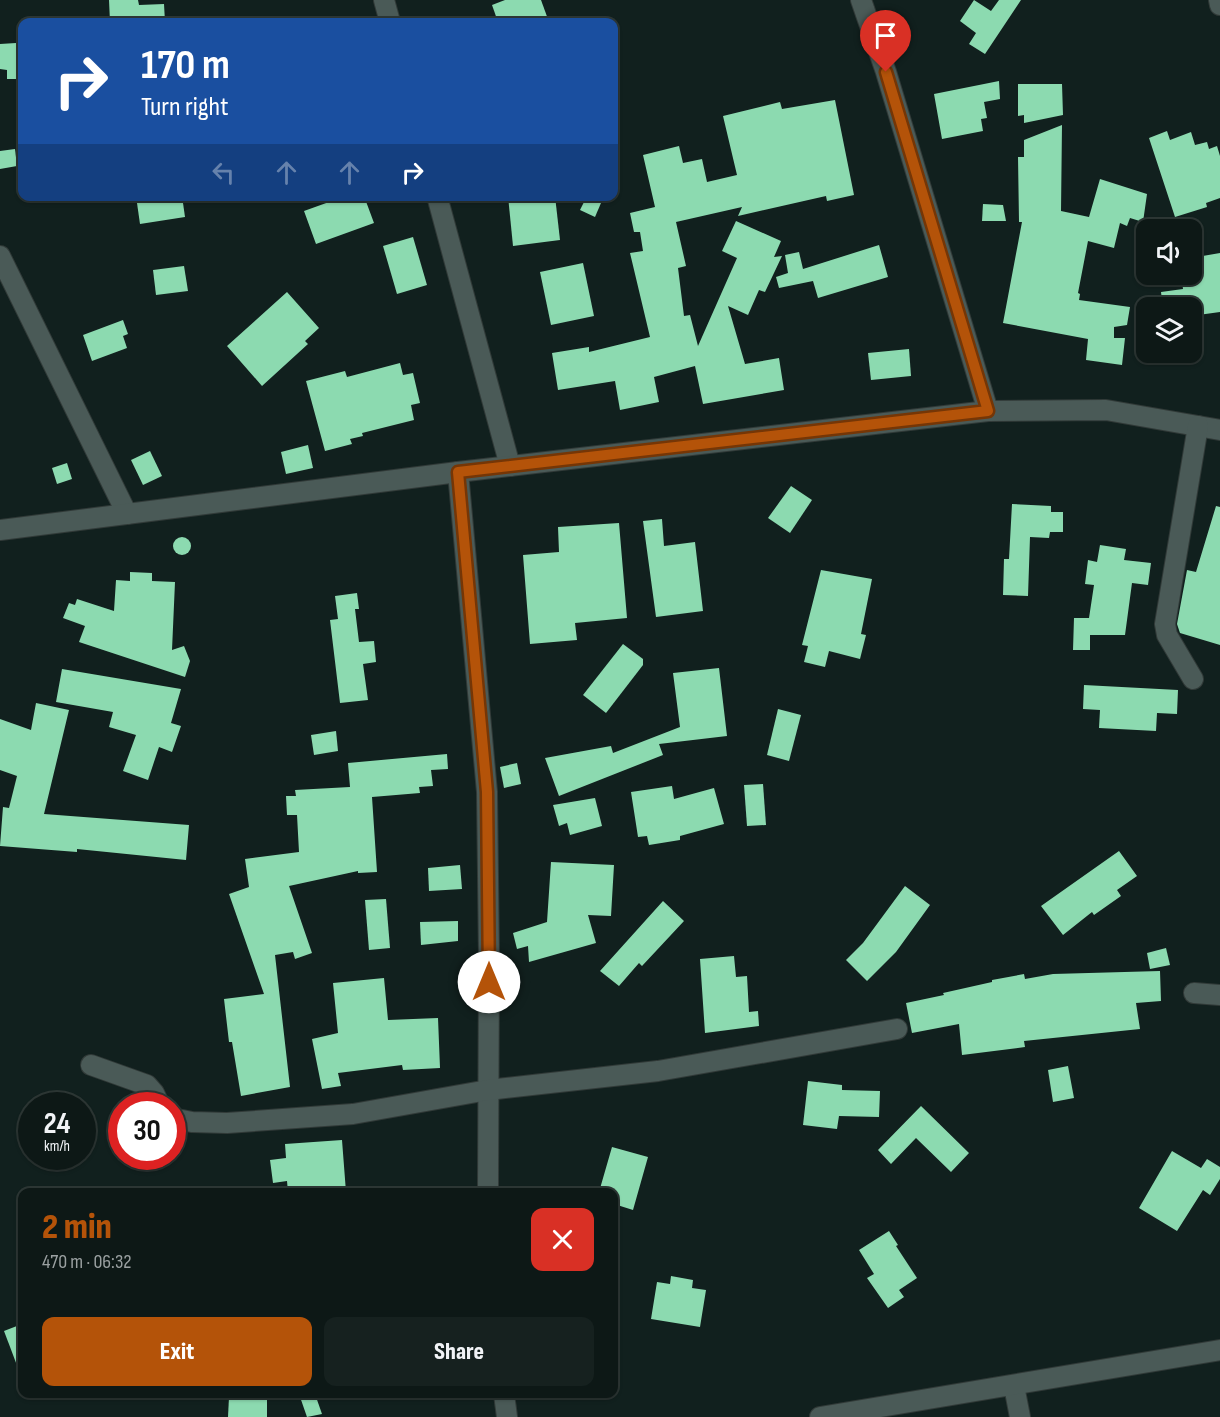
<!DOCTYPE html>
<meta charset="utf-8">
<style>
body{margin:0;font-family:"Sofia Sans Condensed",sans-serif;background:#16211f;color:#f1f3f6;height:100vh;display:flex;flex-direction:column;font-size:22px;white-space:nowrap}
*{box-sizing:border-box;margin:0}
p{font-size:20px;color:#9aa0a1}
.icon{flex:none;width:33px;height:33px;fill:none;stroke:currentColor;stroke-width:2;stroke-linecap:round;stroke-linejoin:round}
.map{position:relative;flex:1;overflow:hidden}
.drawer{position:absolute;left:18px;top:1188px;width:600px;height:210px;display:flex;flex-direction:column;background:#0d1816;border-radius:12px;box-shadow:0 2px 4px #0004,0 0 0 2px #2d3735}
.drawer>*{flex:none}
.top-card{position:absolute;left:18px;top:18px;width:600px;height:183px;border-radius:12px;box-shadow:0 2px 4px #0004,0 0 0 2px #2d3735;background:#1a4fa0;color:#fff;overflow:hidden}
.buttons{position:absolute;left:1136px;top:219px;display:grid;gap:12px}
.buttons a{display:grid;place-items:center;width:66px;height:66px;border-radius:12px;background:#0d1816;box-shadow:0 2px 4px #0004,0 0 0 2px #2d3735;font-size:30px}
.speed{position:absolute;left:18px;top:1092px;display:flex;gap:12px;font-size:30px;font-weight:700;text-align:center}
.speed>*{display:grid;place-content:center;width:78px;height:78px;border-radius:50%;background:#0d1816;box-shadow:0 2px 4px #0004,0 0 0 2px #2d3735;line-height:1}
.speed small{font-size:15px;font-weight:400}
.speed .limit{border:9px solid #d22;background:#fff;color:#111}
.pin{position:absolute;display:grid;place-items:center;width:51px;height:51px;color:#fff;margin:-62px -26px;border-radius:50% 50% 50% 0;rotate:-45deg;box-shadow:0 0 6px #0007}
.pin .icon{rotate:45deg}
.me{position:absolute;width:66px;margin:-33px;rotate:0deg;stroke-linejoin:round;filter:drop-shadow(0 0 4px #0008)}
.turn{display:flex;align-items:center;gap:21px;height:126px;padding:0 24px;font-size:27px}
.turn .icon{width:78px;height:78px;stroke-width:2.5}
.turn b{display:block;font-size:42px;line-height:51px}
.lanes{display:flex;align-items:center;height:57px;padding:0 24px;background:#0003;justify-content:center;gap:30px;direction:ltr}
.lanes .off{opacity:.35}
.round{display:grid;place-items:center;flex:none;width:63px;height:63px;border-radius:12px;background:#16211f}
.head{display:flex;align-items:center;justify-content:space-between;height:102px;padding:0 24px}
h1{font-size:36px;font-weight:800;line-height:45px;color:#b45309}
.action{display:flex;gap:12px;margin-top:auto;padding:12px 24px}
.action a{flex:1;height:69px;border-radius:12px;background:#b45309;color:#fff;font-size:24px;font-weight:800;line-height:69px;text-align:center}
.action a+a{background:#16211f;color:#f1f3f6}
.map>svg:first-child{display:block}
</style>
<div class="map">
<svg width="1220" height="1417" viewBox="0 0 1220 1417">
<rect width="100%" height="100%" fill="#11201e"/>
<g fill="#8cdab0">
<path d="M109,0H138L139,5L164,4L165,22H110Z"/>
<path d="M505,0H541L549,22H498L492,5Z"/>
<path d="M974,0L991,11L999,0H1021L985,54L969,44L976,33L960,21Z"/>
<path d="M16,43V57H22V79H7V70L0,69V44Z"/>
<path d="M999,81L1000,99L984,102L987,118L981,119L983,131L942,139L934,94Z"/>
<path d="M1018,84H1062L1063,115L1024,123V115L1018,116Z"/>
<path d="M835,100L854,195L827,201L826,196L738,216L742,207L676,222L686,266L678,268L684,316L690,315L698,346L737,258L722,251L736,221L781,241L774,257L782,256L765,292L759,290L748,315L728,306L745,364L779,358L784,390L703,404L695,366L654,377L659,402L620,410L615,381L558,390L552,353L589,347V352L650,337L630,253L643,251L640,232H634L630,213L655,207L643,155L679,146L683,163L702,159L707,182L737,175L723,116L780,102L782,109Z"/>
<path d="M1062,125L1061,211L1089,217L1100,179L1147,194L1143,222L1130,218L1127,226L1120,223L1114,248L1088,241L1078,293L1080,294L1079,300L1130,307L1127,325L1114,327V338H1125L1122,365L1086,360L1088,339L1003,323L1022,222H1019L1018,157H1024V140Z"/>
<path d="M1167,131L1170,140L1191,132L1195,145L1207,142L1209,149L1217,146L1220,156V198L1206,203L1207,207L1175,217L1149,138Z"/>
<path d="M15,149L17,166L0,169V151Z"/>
<path d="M136,196H182L185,217L140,224Z"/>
<path d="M327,196H364L374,223L316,244L304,211L329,202Z"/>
<path d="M508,196H555L560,240L513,246Z"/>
<path d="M587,196H604L595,217L580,210Z"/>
<path d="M983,204L1003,205L1006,221H982Z"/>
<path d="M413,237L427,285L397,294L383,246Z"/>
<path d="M879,245L888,277L818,298L813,281L779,288L776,277L788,273L785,255L799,252L803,269Z"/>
<path d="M1220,253V312L1191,316V308H1163L1161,292L1183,289L1181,274H1191V258Z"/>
<path d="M583,263L594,316L551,325L540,272Z"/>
<path d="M184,266L188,291L156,295L153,270Z"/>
<path d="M287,292L319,328L305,341L308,344L262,386L227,346Z"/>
<path d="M123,320L128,334L123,336L127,348L92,361L83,335Z"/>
<path d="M909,349L911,376L871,380L868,353Z"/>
<path d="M400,363L403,375L413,373L420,403L411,405L414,420L362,433L363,436L350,439L352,444L325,451L306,381L345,371L347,377Z"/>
<path d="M308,445L313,468L286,474L281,452Z"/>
<path d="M150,451L162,476L143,485L131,460Z"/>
<path d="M67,463L72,479L57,484L52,468Z"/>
<path d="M791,486L812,500L790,533L768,518Z"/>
<path d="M1012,504L1051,506V512H1063V532H1050L1049,538L1030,537L1028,596L1003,595L1004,559H1009Z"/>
<path d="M1216,506L1220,507V645L1180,633L1177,624L1187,570L1196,572Z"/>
<path d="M662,519L664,546L695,542L703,611L656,617L643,521Z"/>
<path d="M619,523L627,618L575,623L577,640L530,644L523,555L559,552L558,527Z"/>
<circle cx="182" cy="546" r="9"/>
<path d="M1100,545L1126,549L1124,560L1151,563L1148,585L1132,583L1125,635H1090V650H1073L1074,618H1089L1094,585L1085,584L1088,560L1097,562Z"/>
<path d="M821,570L872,579L861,634L866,635L860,659L829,651L825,667L804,662L808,646L802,645Z"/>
<path d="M130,572L152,573V581L175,582L172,650L184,646L190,661L185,677L79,642L85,626L63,618L69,603L75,605L77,599L114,611L116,580L130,581Z"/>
<path d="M357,593L359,609H355L359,642L374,641L376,662L363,664L368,700L340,703L330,620L338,619L335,596Z"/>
<path d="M623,644L643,659V665L606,713L583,695Z"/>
<path d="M719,668L727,736L659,744L663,755L559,796L545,758L611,746L613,753L680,727L673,673Z"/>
<path d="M62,669L181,689L171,723L181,726L172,752L159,747L148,780L123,771L136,735L109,727L113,712L56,702Z"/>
<path d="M1084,685L1178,690L1177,714L1157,713L1156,731L1099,728L1100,710L1083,709Z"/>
<path d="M36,703L69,710L44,814L189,825L186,860L77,849V852L0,846L3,807L9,808L17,776L0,770V719L31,730Z"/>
<path d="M778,709L801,715L789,761L767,755Z"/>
<path d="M336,731L338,751L314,755L311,735Z"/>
<path d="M447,754L448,769L431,770L433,786L419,787L420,793L372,797L377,872L358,873V871L289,886L312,953L295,959L293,952L275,955L290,1087L241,1096L232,1042H229L224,999L264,994L229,894L249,887L245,859L299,852L297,815H287L286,796H296L295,790L350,787L348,763Z"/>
<path d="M517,763L521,784L504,788L500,767Z"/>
<path d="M763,784L766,825L747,826L744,785Z"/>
<path d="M672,786L674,799L714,788L724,824L680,836V840L649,845L647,836L638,837L631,792Z"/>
<path d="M595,798L602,826L570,835L567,823L559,826L553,805Z"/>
<path d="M1119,851L1137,876L1117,890L1121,896L1094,915L1092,912L1063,935L1041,906Z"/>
<path d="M551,862L614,865L611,916L588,915L596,943L529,962L528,946L517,949L513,933L547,922Z"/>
<path d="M460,865L462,889L429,891L428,868Z"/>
<path d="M905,886L930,905L896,952L867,981L846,960L863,943Z"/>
<path d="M386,899L390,948L369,950L365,900Z"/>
<path d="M663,901L684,921L642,966L639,963L619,986L600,971Z"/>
<path d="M458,921V941L421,945L420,922Z"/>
<path d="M1166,948L1170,965L1150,969L1147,953Z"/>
<path d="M734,956L736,977L747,976L749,1012L758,1011L759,1026L705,1033L700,959Z"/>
<path d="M1160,971L1161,1001L1136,1003L1140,1029L1024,1041L1025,1047L962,1055L959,1024L912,1033L906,1003L944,995L943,993L992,982V980L1024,974L1025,979L1053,974Z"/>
<path d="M384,978L388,1020L438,1018L440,1068L403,1070L402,1065L338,1073L341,1086L322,1089L312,1039L338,1033L333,983Z"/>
<path d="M1068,1066L1074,1098L1053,1102L1048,1070Z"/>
<path d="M808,1081L842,1085V1090L880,1091L879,1117L839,1116L837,1129L803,1125Z"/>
<path d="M921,1106L969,1153L951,1172L916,1138L891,1164L878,1150Z"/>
<path d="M342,1140L346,1192H288L287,1181L273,1183L270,1160L286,1158L285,1144Z"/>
<path d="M612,1147L648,1157L633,1210L614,1204V1192H599Z"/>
<path d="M1172,1151L1201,1168L1207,1159L1220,1167V1179L1210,1195L1203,1190L1177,1231L1139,1208Z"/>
<path d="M889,1231L898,1245L896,1246L917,1278L899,1290L904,1297L888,1308L867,1278L874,1274L859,1250Z"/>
<path d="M671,1276L693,1280L692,1288L706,1290L700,1327L651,1319L657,1282L670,1284Z"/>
<path d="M22,1324V1376H21L4,1331Z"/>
<path d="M299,1394H315L322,1414L307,1417Z"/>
<path d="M229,1397H267V1417H228Z"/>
</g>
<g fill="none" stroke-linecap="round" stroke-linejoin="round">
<g stroke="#313a38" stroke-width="22">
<g id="street">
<path d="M384,0L390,22"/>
<path d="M861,0L886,72L988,411"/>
<path d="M1219,0L1220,5"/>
<path d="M437,196L510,466"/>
<path d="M0,256L127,514"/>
<path d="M458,472L487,792L489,960L488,1192"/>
<path d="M0,530L458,472L988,411L1106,410L1220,430"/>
<path d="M1193,679L1167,635L1165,624L1198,426"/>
<path d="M1194,993L1220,995"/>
<path d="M91,1065L147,1085L154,1093L160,1106"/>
<path d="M172,1118L192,1122L227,1123L353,1114L488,1090L658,1071L897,1029"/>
<path d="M1014,1386L1020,1417"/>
<path d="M504,1394L507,1417"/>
<path d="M820,1417L1220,1350"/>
</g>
</g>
<use href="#street" stroke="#4a5a57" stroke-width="20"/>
</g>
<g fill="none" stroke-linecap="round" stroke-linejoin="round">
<g stroke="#753606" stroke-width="15">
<path id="route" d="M489,982L487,792L458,472L988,411L886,72"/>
</g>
<use href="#route" stroke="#b45309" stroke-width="10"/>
</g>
</svg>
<div class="buttons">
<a><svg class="icon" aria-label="sound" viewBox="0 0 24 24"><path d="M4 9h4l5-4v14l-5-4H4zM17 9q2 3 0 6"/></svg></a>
<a><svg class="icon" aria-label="layers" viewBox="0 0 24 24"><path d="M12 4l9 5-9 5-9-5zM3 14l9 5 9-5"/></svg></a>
</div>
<div class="speed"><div>24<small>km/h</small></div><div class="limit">30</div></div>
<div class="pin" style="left:886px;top:72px;background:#d93025"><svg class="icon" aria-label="arrive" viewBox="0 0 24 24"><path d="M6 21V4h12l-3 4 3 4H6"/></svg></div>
<svg class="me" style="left:489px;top:982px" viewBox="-20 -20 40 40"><circle r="19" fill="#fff"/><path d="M0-13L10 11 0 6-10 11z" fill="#b45309"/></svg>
<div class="top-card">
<div class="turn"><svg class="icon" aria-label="right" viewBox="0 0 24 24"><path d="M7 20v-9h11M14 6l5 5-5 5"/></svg><div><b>170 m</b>Turn right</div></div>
<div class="lanes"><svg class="icon off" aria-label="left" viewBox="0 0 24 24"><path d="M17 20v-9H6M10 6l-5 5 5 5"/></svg><svg class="icon off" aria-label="ahead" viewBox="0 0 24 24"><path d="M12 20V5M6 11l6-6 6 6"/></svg><svg class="icon off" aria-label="ahead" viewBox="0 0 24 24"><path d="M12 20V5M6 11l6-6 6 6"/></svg><svg class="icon" aria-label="right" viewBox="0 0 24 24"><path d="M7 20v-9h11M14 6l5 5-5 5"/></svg></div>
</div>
<section class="drawer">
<div class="head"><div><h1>2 min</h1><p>470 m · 06:32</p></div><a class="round" style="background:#d93025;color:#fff"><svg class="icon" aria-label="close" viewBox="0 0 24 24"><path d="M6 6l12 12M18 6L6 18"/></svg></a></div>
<div class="action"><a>Exit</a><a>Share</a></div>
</section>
</div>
